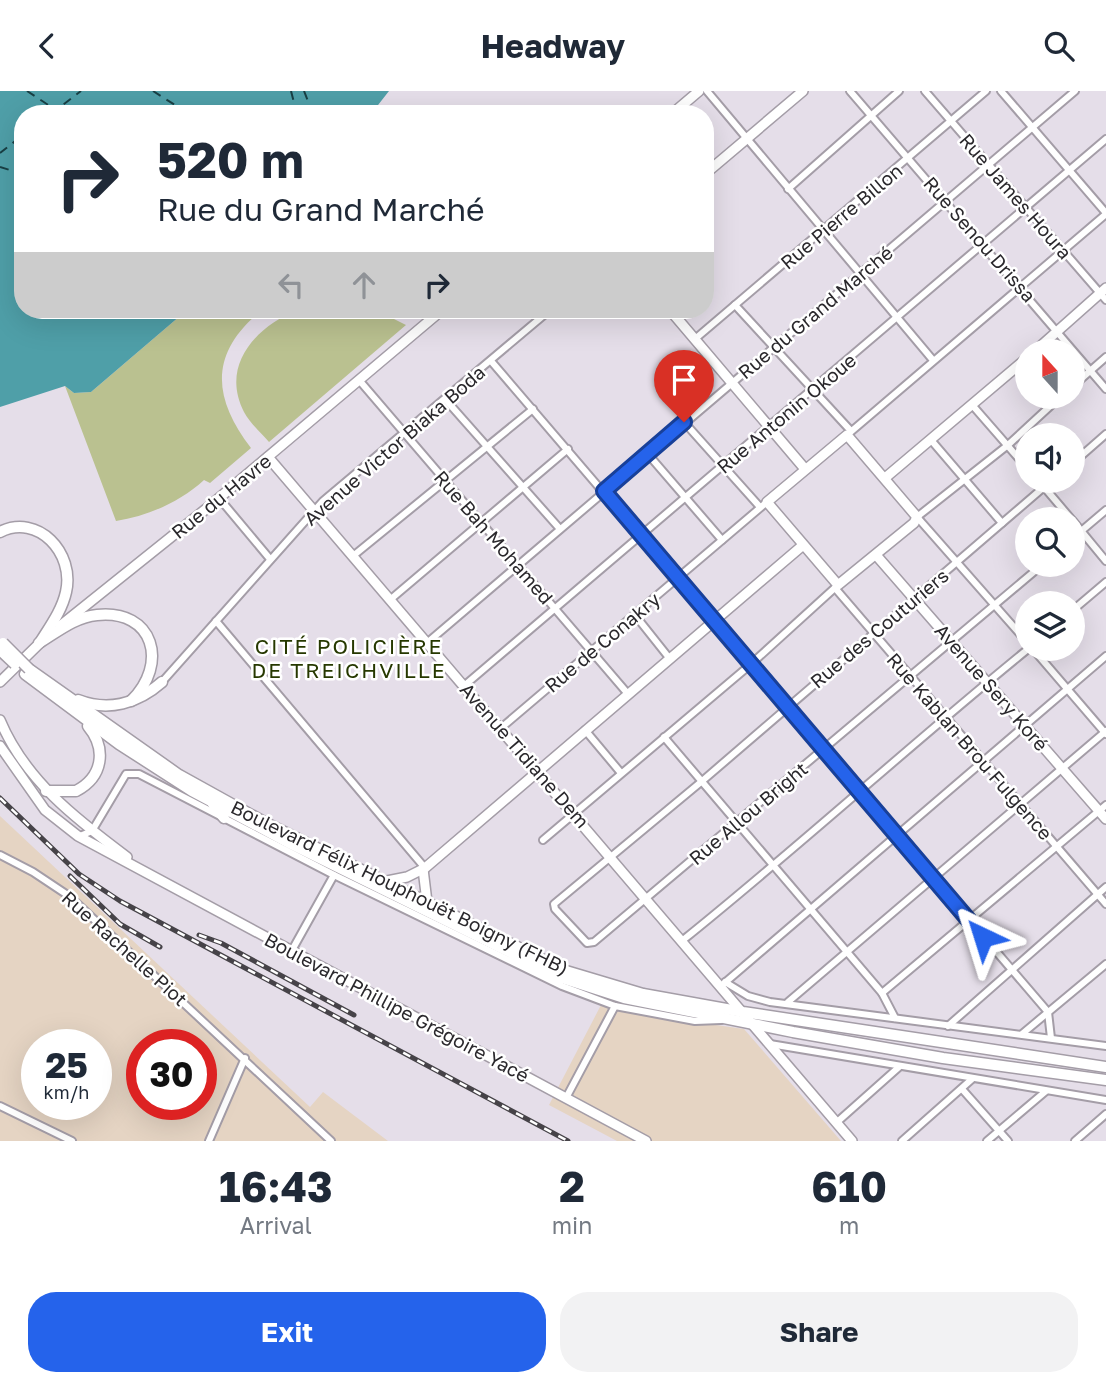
<!DOCTYPE html>
<meta charset="utf-8">
<style>
body{margin:0;font-family:"Golos Text",sans-serif;background:#f2f2f3;color:#1f2937;height:100vh;display:flex;flex-direction:column;font-size:26px;white-space:nowrap}
*{box-sizing:border-box;margin:0}
p{font-size:23px;color:#747a83}
.icon{flex:none;width:38px;height:38px;fill:none;stroke:currentColor;stroke-width:2;stroke-linecap:round;stroke-linejoin:round}
.map{position:relative;height:1050px;overflow:hidden}
.side{display:flex;flex-direction:column;background:#fff;flex:1}
.side>*{flex:none}
.guide{position:absolute;left:14px;top:14px;width:700px;height:214px;border-radius:28px;box-shadow:0 7px 28px #0002;background:#fff;color:#1f2937;overflow:hidden}
.needle{width:46px;rotate:339deg}
.buttons{position:absolute;left:1015px;top:248px;display:grid;gap:14px}
.buttons a{display:grid;place-items:center;width:70px;height:70px;border-radius:50%;background:#fff;box-shadow:0 7px 28px #0002;font-size:35px}
.speed{position:absolute;left:21px;top:938px;display:flex;gap:14px;font-size:35px;font-weight:700;text-align:center}
.speed>*{display:grid;place-content:center;width:91px;height:91px;border-radius:50%;background:#fff;box-shadow:0 7px 28px #0002;line-height:1}
.speed small{font-size:18px;font-weight:400}
.speed .limit{border:10px solid #d22;background:#fff;color:#111}
.pin{position:absolute;display:grid;place-items:center;width:60px;height:60px;color:#fff;margin:-72px -30px;border-radius:50% 50% 50% 0;rotate:-45deg;box-shadow:0 0 7px #0007}
.pin .icon{rotate:45deg}
.me{position:absolute;width:77px;margin:-38px;rotate:319deg;stroke-linejoin:round;filter:drop-shadow(0 0 5px #0008)}
.turn{display:flex;align-items:center;gap:24px;height:147px;padding:0 28px;font-size:32px}
.turn .icon{width:91px;height:91px;stroke-width:2.5}
.turn b{display:block;font-size:49px;line-height:60px}
.lanes{display:flex;align-items:center;height:66px;padding:0 28px;background:#0003;justify-content:center;gap:35px;direction:ltr}
.lanes .off{opacity:.35}
.eta{display:flex;justify-content:space-evenly;align-items:center;height:119px;text-align:center}
.eta b{font-size:42px;font-weight:700;line-height:49px}
.button{display:flex;gap:14px;margin-top:auto;padding:14px 28px}
.button a{flex:1;height:80px;border-radius:28px;background:#2563eb;color:#fff;font-size:28px;font-weight:700;line-height:80px;text-align:center}
.button a+a{background:#f2f2f3;color:#1f2937}
header{display:flex;justify-content:space-between;align-items:center;height:91px;padding:0 28px;background:#fff;font-size:32px;font-weight:700}
.map>svg:first-child{display:block}
</style>
<header><svg class="icon" aria-label="back" viewBox="0 0 24 24"><path d="M15 5l-7 7 7 7"/></svg>Headway<svg class="icon" aria-label="search" viewBox="0 0 24 24"><circle cx="10" cy="10" r="6"/><path d="M15 15l6 6"/></svg></header>
<div class="map">
<svg width="1106" height="1050" viewBox="0 0 1106 1050">
<rect width="100%" height="100%" fill="#e5dee9"/>
<g fill="#e5d4c3" fill-rule="evenodd">
<path d="M0,725L310,1016L323,1001L388,1050H0ZM37,954H96V1013H37ZM142,954H201V1013H142Z"/>
<path d="M601,914L618,920L744,938L841,1050H617L549,1014Z"/>
</g>
<g fill="#bac190">
<path d="M187,219H262C209,262 212,306 251,357L210,392L204,389C180,411 148,425 116,430L65,295L74,302L91,301Z"/>
<path d="M297,219H376L406,234L269,351C261,342 250,332 244,321C220,274 256,236 297,219Z"/>
</g>
<path fill="#4f9fa8" d="M0,0H389L371,23H23V219H187L91,301L74,302L65,295L0,316Z"/>
<g fill="none" stroke-linecap="round" stroke-linejoin="round">
<g stroke="#193f44" stroke-width="2" stroke-dasharray="9 7" stroke-linecap="butt">
<path d="M27,0L62,23"/>
<path d="M153,0L189,23"/>
<path d="M291,0L297,23"/>
<path d="M304,0L313,23"/>
<path d="M51,23L81,0"/>
<path d="M0,62L23,44"/>
<path d="M0,76L23,83"/>
</g>
<g stroke="#a49da7" stroke-width="10">
<g id="street">
<path d="M707,0L932,268"/>
<path d="M850,0L1106,298"/>
<path d="M925,0L1106,209"/>
<path d="M1001,0L1106,122"/>
<path d="M788,98L899,0"/>
<path d="M735,214L851,340"/>
<path d="M695,248L986,0"/>
<path d="M491,270L1048,921L1051,947"/>
<path d="M359,289L628,603"/>
<path d="M1073,295L1106,266"/>
<path d="M445,308L560,438"/>
<path d="M973,315L1027,377"/>
<path d="M684,331L760,416"/>
<path d="M847,344L1106,123"/>
<path d="M931,349L1002,432"/>
<path d="M647,362L722,449"/>
<path d="M1073,372L1106,343"/>
<path d="M1039,390L1072,429"/>
<path d="M219,407L270,468"/>
<path d="M1073,430L1106,470"/>
<path d="M1073,447L1106,419"/>
<path d="M353,465L533,318"/>
<path d="M1042,474L594,851L587,852L555,818L554,813L701,691L1051,390"/>
<path d="M835,497L1106,813"/>
<path d="M391,508L568,358"/>
<path d="M1073,519L1106,491"/>
<path d="M635,524L670,568"/>
<path d="M216,530L425,777"/>
<path d="M428,551L1075,0"/>
<path d="M1027,551L917,426L1008,354L1060,306"/>
<path d="M1033,558L1106,643"/>
<path d="M162,591L323,410L550,219"/>
<path d="M465,594L1106,48"/>
<path d="M501,637L767,411"/>
<path d="M585,639L621,682"/>
<path d="M664,646L882,902L895,927"/>
<path d="M80,745L92,740L126,683H139L334,784L562,895L615,915L695,930L721,929"/>
<path d="M543,749L750,574L838,494"/>
<path d="M0,764L33,781L69,805L331,1050"/>
<path d="M683,849C800,755 911,653 1028,558"/>
<path d="M291,861L334,784"/>
<path d="M725,891L748,905L770,911L1106,955"/>
<path d="M721,895L1106,565"/>
<path d="M882,902L1106,714"/>
<path d="M788,911L1106,640"/>
<path d="M948,935L1106,796"/>
<path d="M1022,943L1106,873"/>
<path d="M770,953L1106,1009"/>
<path d="M962,998L1008,1050"/>
<path d="M566,1007L615,915"/>
<path d="M0,1015L72,1050"/>
<path d="M836,1032L899,976"/>
<path d="M209,1050L245,967"/>
<path d="M902,1050L972,988"/>
<path d="M987,1050L1046,1000"/>
<path d="M1075,1050L1106,1023"/>
</g>
</g>
<g stroke="#a49da7" stroke-width="12">
<g id="secondary">
<path d="M672,23L699,0"/>
<path d="M705,83L803,0"/>
<path d="M670,219L805,378"/>
<path d="M1034,261L1106,197"/>
<path d="M847,344L917,426L914,432L838,494L767,411Z"/>
<path d="M268,366L852,1050"/>
<path d="M885,387L1027,267"/>
<path d="M876,464L1106,728"/>
<path d="M60,535L206,418L442,219"/>
<path d="M0,591L44,548"/>
<path d="M0,629C25,689 76,728 127,766"/>
<path d="M0,655L45,719L78,745L646,1050"/>
<path d="M423,778L427,811"/>
<path d="M387,790L407,786L425,777L802,455"/>
</g>
</g>
<g stroke="#a49da7" stroke-width="13">
<g id="primary">
<path d="M0,441C38,422 75,462 66,501C62,519 51,534 41,550"/>
<path d="M39,552C57,541 75,526 97,524C154,518 169,573 131,610"/>
<path d="M29,578L179,684L264,731L566,880L643,903L743,921L1106,976"/>
<path d="M25,583L119,653L192,700L291,753L562,887L624,907L793,941L943,967L1106,989"/>
<path d="M78,609C109,621 138,612 162,591"/>
<path d="M46,700H76C103,686 107,658 88,635"/>
<path d="M213,713L224,727"/>
</g>
</g>
<use href="#street" stroke="#fff" stroke-width="6"/>
<use href="#secondary" stroke="#fff" stroke-width="9"/>
<use href="#primary" stroke="#fff" stroke-width="10"/>
<g stroke="#464348" stroke-width="5">
<g id="rail">
<path d="M0,707L79,783L120,810L568,1050"/>
<path d="M70,785L120,833L160,856"/>
<path d="M199,844L221,852L354,924"/>
</g>
</g>
<use href="#rail" stroke="#fff" stroke-width="2.5" stroke-dasharray="8" stroke-linecap="butt"/>
<g stroke="#a49da7" stroke-width="13" stroke-linecap="butt">
<g id="primary-bridge">
<path d="M3,552L29,578"/>
<path d="M0,559L15,573"/>
</g>
</g>
<use href="#primary-bridge" stroke="#fff" stroke-width="10"/>
</g>
<g fill="none" stroke-linecap="round" stroke-linejoin="round">
<g stroke="#184099" stroke-width="18">
<path id="route" d="M684,331L604,400L983,846"/>
</g>
<use href="#route" stroke="#2563eb" stroke-width="12"/>
</g>
<g text-anchor="middle" dominant-baseline="central" stroke-width="5" stroke-linejoin="round" paint-order="stroke">
<g font-size="19" fill="#2a282c" stroke="#fff">
<text transform="translate(1016 105) rotate(49)">Rue James Houra</text>
<text transform="translate(841 125) rotate(-40)">Rue Pierre Billon</text>
<text transform="translate(980 148) rotate(49)">Rue Senou Drissa</text>
<text transform="translate(815 221) rotate(-40)">Rue du Grand Marché</text>
<text transform="translate(786 322) rotate(-40)">Rue Antonin Okoue</text>
<text transform="translate(394 354) rotate(-41)">Avenue Victor Biaka Boda</text>
<text transform="translate(221 405) rotate(-39)">Rue du Havre</text>
<text transform="translate(494 446) rotate(49)">Rue Bah Mohamed</text>
<text transform="translate(879 537) rotate(-40)">Rue des Couturiers</text>
<text transform="translate(602 551) rotate(-40)">Rue de Conakry</text>
<text transform="translate(992 596) rotate(49)">Avenue Sery Koré</text>
<text transform="translate(970 655) rotate(49)">Rue Kablan Brou Fulgence</text>
<text transform="translate(525 664) rotate(49)">Avenue Tidiane Dem</text>
<text transform="translate(748 722) rotate(-40)">Rue Allou Bright</text>
<text transform="translate(400 796) rotate(26)">Boulevard Félix Houphouët Boigny (FHB)</text>
<text transform="translate(125 857) rotate(42)">Rue Rachelle Piot</text>
<text transform="translate(397 916) rotate(28)">Boulevard Phillipe Grégoire Yacé</text>
</g>
<g font-size="21" letter-spacing="2" fill="#263800" stroke="#fff">
<text x="349" y="555">CITÉ POLICIÈRE<tspan x="349" dy="24">DE TREICHVILLE</tspan></text>
</g>
</g>
</svg>
<div class="buttons">
<a><svg class="needle" viewBox="-14 -14 28 28"><path d="M0-13l5 13h-10z" fill="#e53935"/><path d="M0 13l5-13h-10z" fill="#747a83"/></svg></a>
<a><svg class="icon" aria-label="sound" viewBox="0 0 24 24"><path d="M4 9h4l5-4v14l-5-4H4zM17 9q2 3 0 6"/></svg></a>
<a><svg class="icon" aria-label="search" viewBox="0 0 24 24"><circle cx="10" cy="10" r="6"/><path d="M15 15l6 6"/></svg></a>
<a><svg class="icon" aria-label="layers" viewBox="0 0 24 24"><path d="M12 4l9 5-9 5-9-5zM3 14l9 5 9-5"/></svg></a>
</div>
<div class="speed"><div>25<small>km/h</small></div><div class="limit">30</div></div>
<div class="pin" style="left:684px;top:331px;background:#d93025"><svg class="icon" aria-label="arrive" viewBox="0 0 24 24"><path d="M6 21V4h12l-3 4 3 4H6"/></svg></div>
<svg class="me" style="left:983px;top:846px" viewBox="-20 -20 40 40"><path d="M0-17L14 15 0 8-14 15z" fill="#2563eb" stroke="#fff" stroke-width="4"/></svg>
<div class="guide">
<div class="turn"><svg class="icon" aria-label="right" viewBox="0 0 24 24"><path d="M7 20v-9h11M14 6l5 5-5 5"/></svg><div><b>520 m</b>Rue du Grand Marché</div></div>
<div class="lanes"><svg class="icon off" aria-label="left" viewBox="0 0 24 24"><path d="M17 20v-9H6M10 6l-5 5 5 5"/></svg><svg class="icon off" aria-label="ahead" viewBox="0 0 24 24"><path d="M12 20V5M6 11l6-6 6 6"/></svg><svg class="icon" aria-label="right" viewBox="0 0 24 24"><path d="M7 20v-9h11M14 6l5 5-5 5"/></svg></div>
</div>
</div>
<section class="side">
<div class="eta">
<div><b>16:43</b><p>Arrival</p></div>
<div><b>2</b><p>min</p></div>
<div><b>610</b><p>m</p></div>
</div>
<div class="button"><a>Exit</a><a>Share</a></div>
</section>
